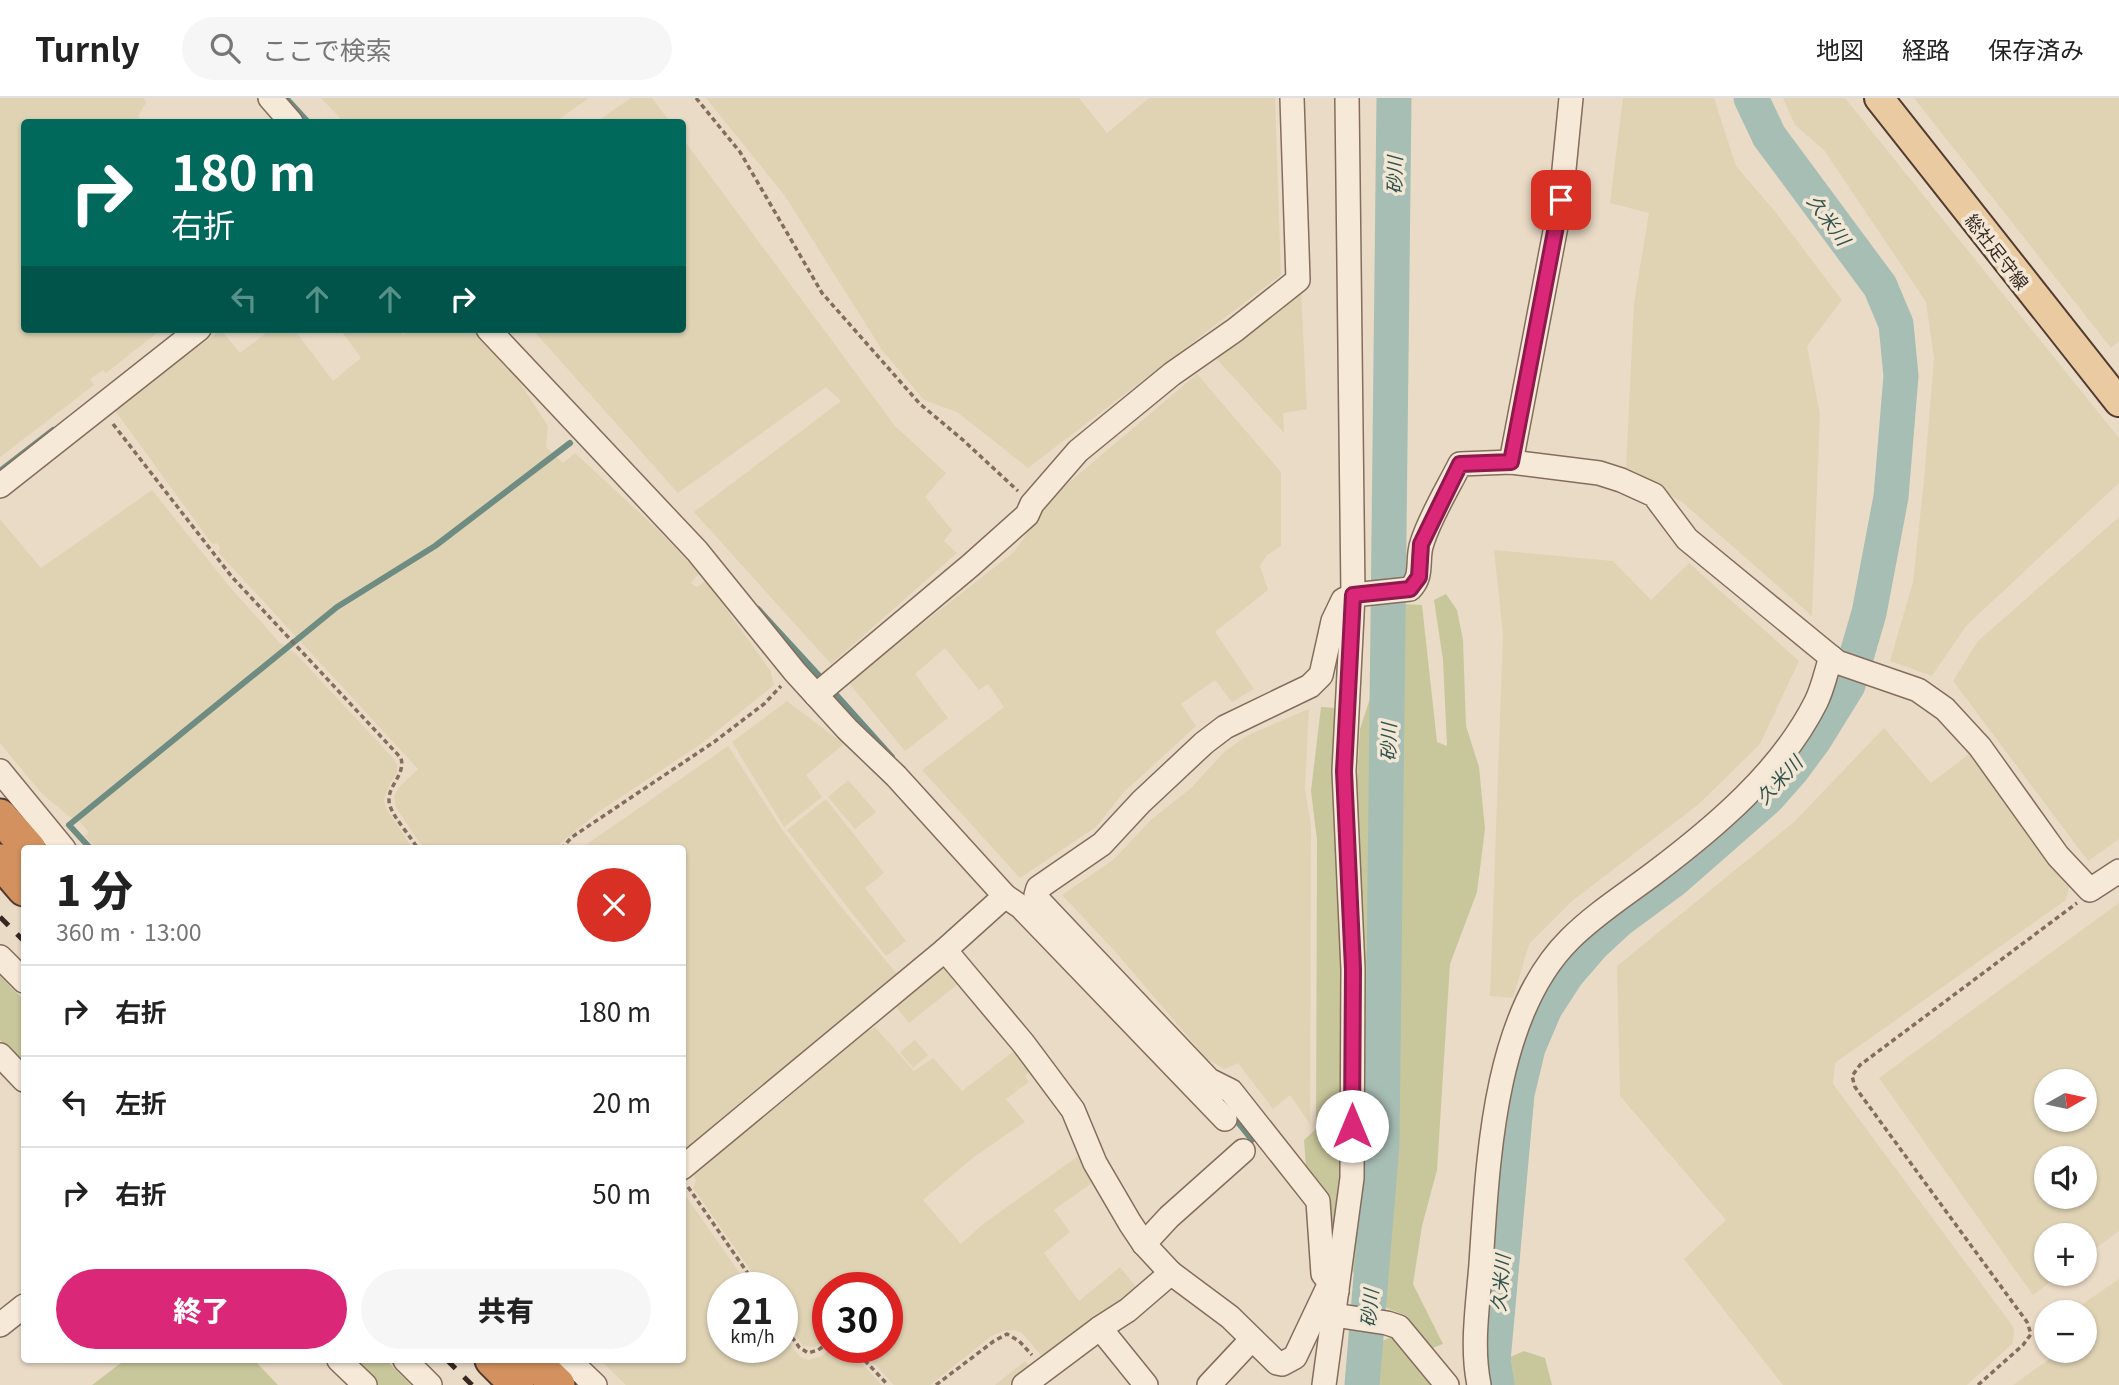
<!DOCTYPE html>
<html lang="ja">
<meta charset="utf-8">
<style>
body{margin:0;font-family:Georgia,"Noto Sans JP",serif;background:#f6f6f6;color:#222;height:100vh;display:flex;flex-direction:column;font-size:26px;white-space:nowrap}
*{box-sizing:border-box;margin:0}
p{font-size:23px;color:#767676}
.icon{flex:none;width:38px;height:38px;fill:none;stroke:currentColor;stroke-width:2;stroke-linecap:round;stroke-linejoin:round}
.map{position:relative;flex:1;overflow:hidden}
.panel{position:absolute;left:21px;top:747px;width:665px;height:518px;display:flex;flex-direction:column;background:#fff;border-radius:7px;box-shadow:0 2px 5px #0004}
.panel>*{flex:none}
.guide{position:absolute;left:21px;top:21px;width:665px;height:214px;border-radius:7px;box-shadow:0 2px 5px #0004;background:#00695c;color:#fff;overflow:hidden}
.needle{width:46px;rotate:81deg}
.tools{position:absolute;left:2034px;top:971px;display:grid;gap:14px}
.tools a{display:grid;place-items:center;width:63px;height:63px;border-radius:50%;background:#fff;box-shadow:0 2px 5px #0004;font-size:35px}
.speed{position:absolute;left:707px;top:1174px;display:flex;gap:14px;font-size:35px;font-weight:700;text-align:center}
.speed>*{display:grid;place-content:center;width:91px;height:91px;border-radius:50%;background:#fff;box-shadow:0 2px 5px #0004;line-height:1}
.speed small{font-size:18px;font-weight:400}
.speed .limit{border:10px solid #d22;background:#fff;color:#111}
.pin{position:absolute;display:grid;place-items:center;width:60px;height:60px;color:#fff;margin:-30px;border-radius:14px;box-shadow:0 4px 10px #0006}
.me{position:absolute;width:77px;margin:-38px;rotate:0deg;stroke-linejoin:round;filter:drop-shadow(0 0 5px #0008)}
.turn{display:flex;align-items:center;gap:24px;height:147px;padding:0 35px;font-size:32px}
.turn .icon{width:91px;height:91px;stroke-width:2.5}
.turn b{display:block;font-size:49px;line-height:60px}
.lanes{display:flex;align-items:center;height:66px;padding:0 35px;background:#0003;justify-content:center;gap:35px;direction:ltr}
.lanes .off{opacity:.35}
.round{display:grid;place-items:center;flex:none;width:74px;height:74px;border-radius:37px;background:#f6f6f6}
.summary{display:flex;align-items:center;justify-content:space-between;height:119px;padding:0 35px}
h1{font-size:42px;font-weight:800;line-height:52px}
.cta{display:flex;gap:14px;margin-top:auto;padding:14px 35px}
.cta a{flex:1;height:80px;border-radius:42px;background:#db2777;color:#fff;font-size:28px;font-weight:800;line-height:80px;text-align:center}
.cta a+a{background:#f6f6f6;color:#222}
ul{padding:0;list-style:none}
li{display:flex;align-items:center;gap:21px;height:91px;padding:0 35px;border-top:2px solid #e0e0e0}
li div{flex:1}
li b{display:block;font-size:26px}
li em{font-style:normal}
header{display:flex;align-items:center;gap:42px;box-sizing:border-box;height:98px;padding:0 35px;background:#fff;border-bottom:2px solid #e0e0e0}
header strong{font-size:33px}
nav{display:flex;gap:38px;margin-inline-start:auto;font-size:24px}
.search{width:490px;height:63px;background:#f6f6f6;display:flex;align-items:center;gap:18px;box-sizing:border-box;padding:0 24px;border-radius:38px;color:#767676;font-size:26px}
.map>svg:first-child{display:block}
</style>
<header>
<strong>Turnly</strong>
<div class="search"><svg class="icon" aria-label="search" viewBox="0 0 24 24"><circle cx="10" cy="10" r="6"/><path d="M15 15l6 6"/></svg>ここで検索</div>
<nav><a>地図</a><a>経路</a><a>保存済み</a></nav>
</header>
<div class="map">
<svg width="2119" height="1287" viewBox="0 0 2119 1287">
<rect width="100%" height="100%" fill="#eadbc6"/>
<g fill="#dfd3b4" fill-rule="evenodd">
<path d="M0,0H144L146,5L138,18L142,24H24V231H162L106,275L103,272L90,281L94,287L0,359Z"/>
<path d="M321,0H589L555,24H344Z"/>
<path d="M631,0H652L670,24H596Z"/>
<path d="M706,0H1079L1107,35L1149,0H1275L1281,177L1028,370L957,314L924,302L882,252L785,98Z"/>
<path d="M1623,0H1714L1736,68L1773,111L1842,202L1807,248L1820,316L1812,518L1682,404L1626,371L1634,205L1649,115L1610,105Z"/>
<path d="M1783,0H1845L2119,340V385L1966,528L1932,578L1890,563L1913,484L1924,382L1934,260L1926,204L1824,52L1795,27Z"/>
<path d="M1914,0H2119V243L2111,250Z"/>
<path d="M683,41L895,328L946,375L925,399L952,432L944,443L957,455L831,566L694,414L841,303L826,289L678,395L532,231H682Z"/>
<path d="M1301,193L1307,311L1283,315L1284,335L1215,259Z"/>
<path d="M262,231H294L333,283L361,260L340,231H398L403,237L411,231H471L517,280L535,308L548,328L546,349L563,365L575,355L655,429L699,475L691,485L697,489L706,483L770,572L774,587L701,646L597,715L554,751H424L396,710L394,698L399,689L418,671L218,454L220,449L217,445L212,446L114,311L221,232L240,255L265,236Z"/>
<path d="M1197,276L1281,374V448L1267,457L1260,468L1268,492L1215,534L1254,591L1232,604L1215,582L1181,606L1196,628L1124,694L1096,729L1020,780L922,672L1004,609L988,586L979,592L945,550L915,576L948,620L905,653L848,584L1014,454L1053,398Z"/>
<path d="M152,392L229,488L279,544L295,555L393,660L397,666V675L390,685L384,702L386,710L413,751H97L85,738L89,734L80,724L70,719L42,696L0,645V421L41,470Z"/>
<path d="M2119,419V741L2088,763L1953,583L1978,543Z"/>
<path d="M1494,452L1613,463L1651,502L1689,465L1799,563L1760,646L1699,706L1572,803L1529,846L1513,900L1490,898L1503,536Z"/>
<path d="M787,603L844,646L806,677L822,699L784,729L732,644Z"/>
<path d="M1309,611L1305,691L1311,728L1310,1026L1290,997L1273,1011L1238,965L1224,971L1207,961L1113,851L1062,797L1113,762L1152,721L1191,690L1225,653L1248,637Z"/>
<path d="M1884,630L1931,685L1973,653L2070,784L2066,802L1835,965L1833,986L2014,1230L2013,1245L1967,1287H1783L1684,1161L1726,1122L1620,998L1617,868L1794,724Z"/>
<path d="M728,648L783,733L837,804L898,877L770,983L683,1062L682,751H580Z"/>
<path d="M848,682L876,714L855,731L828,699Z"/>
<path d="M826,701L884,775L865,790L906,843L886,858L787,732Z"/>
<path d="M2119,805V1133L2084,1159V1138H2046V1176H2061L2033,1197L1879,980ZM2046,984H2084V1022H2046ZM2046,1060H2084V1099H2046Z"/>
<path d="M951,868L963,882L909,925L893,905L937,870Z"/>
<path d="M864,926L870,932L875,929L914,973L933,960L962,993L1019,949L1034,970L1025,978L1029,984L1006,1001L1025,1024L974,1059L923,1102L961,1146L983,1126L1081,1056L1096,1082L1054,1112L1070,1134L1044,1155L1079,1203L1120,1169L1136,1189V1196L1045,1262L1022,1235L1014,1232L1004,1233L993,1237L930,1287H894L860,1250H887V1190H828V1240L815,1249L803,1248L782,1218V1190H763L693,1090L696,1082L690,1073Z"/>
<path d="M915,942L928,957L913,970L900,954Z"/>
<path d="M683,1094L750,1190H723V1250H782V1235L800,1259L808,1262L822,1258L832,1250H847L882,1287H626L600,1262H682Z"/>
<path d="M2119,1181V1287H2013L2051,1260L2052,1253H2084V1214H2071Z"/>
<path d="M1025,1263L1032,1271L1014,1287H995Z"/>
</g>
<g fill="#c8c79b">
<path d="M1446,496L1457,512L1463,542L1466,628L1479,669L1485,731L1477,794L1450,866L1437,1072L1422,1128L1413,1186L1443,1246L1430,1251L1407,1218L1379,1207L1350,1170L1361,867L1357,682L1360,631L1401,506L1422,507L1437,644L1447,648L1443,562L1434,502Z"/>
<path d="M1321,609L1338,610L1346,873L1344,1086L1337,1149L1329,1143L1321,1096L1306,1069L1304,1042L1316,1031L1317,742L1311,693Z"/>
<path d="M0,878L24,902V966L0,942Z"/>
<path d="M1393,1238L1434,1287H1369L1376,1246Z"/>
<path d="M1524,1253L1545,1260L1552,1287H1507L1508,1260Z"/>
<path d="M125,1262H254L278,1287H92Z"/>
<path d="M347,1262H386L411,1287H373Z"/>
</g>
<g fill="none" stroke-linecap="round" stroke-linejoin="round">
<g stroke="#6e8c81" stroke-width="6">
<path d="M286,0L308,24"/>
<path d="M0,373L53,332"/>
<path d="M758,511L824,583"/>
<path d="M831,591L892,659"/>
<path d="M91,751L69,727L337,509L435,448L570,345"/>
<path d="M1232,1017L1252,1042"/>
</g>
<g stroke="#a7beb5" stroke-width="35">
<path d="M1362,1287L1382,1046L1394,0"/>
<path d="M1497,1287L1493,1263L1517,996L1528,950L1545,910L1567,876L1592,847L1619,822L1672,783L1768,699L1791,673L1814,642L1848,587L1869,515L1891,399L1901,278L1896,226L1880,188L1769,38L1751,0"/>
</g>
<g stroke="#846d5d" stroke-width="26">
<g id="minor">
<path d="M270,0L291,24"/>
<path d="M488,231L697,453L795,574L847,631L896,678L1005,798L945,852L1023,945L1073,1012L1095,1065L1130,1125L1144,1146L1171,1175L1128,1212L1100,1230L1024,1287"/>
<path d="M1511,364L1561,102L1571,0"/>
<path d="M0,388L199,231"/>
<path d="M816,597L971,467L1027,417L1032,406L1078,353L1172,276L1235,232L1298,182L1292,0"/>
<path d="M0,673L64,751"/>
<path d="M1005,798L1021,809L1225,1021"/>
<path d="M0,859L24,883"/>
<path d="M0,957L24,982"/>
<path d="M682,1070L945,852"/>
<path d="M1144,1146L1169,1119L1243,1053"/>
<path d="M1171,1175L1230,1219L1277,1265L1282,1266L1295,1259L1330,1185"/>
<path d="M1337,1193L1323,1176L1318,1103L1231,993L1209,982L1041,805L1036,797L1038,790L1102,746L1141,704L1204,645L1225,629L1310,588L1321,577L1333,523L1343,502L1353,497L1410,491C1424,477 1416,462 1422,445C1430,419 1448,390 1460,366L1511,364L1599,375L1621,382L1654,397L1687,441L1837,564L1918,592L1945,611L1980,649L2058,758L2090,792L2119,773"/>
<path d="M1334,1217L1387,1225L1399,1229L1447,1287"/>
<path d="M0,1227L24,1208"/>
<path d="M1100,1230L1146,1287"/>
<path d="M339,1262L365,1287"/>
<path d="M405,1262L430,1287"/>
<path d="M569,1262L595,1287"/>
<path d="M1209,1287L1252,1241"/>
<path d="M1324,1287L1352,1080L1353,871L1344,673L1353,497L1347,0"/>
<path d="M1479,1287C1471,1248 1478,1206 1481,1166C1488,1064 1493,917 1570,841C1595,816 1625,797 1653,776C1714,730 1781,674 1816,604C1823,590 1826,574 1831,559"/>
</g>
</g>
<g stroke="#523c31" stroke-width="32">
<path id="major" d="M1879,0L2119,304"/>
</g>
<g stroke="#523c31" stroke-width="37">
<g id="highway">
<path d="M0,718L29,751"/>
<path d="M0,763L24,791"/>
<path d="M492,1262L517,1287"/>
<path d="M532,1262L558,1287"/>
</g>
</g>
<g stroke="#846d5d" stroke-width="3.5" stroke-dasharray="5 3.5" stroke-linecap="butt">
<path d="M696,0L740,54L822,195L920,306L963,342L1018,393"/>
<path d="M113,326L232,479L401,660C406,679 384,689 390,708C394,720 411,739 418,751"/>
<path d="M561,751L572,739L714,644L764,606L781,588"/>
<path d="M688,1089L758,1190"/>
<path d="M782,1225L799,1249L808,1255L818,1252L828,1245"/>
<path d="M853,1250L888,1287"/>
<path d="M936,1287L994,1243L1007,1236L1019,1243L1032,1257"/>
<path d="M1978,1287L2023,1247L2031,1236L2027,1224L1855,989L1852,978L1860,967L2077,805"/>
</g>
<use href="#minor" stroke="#f6e9d8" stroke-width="23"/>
<use href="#major" stroke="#eacba1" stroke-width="28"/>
<use href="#highway" stroke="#d2915e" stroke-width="33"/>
<g stroke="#362820" stroke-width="5" stroke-dasharray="12 12" stroke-linecap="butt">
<path d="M0,819L24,843"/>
<path d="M447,1262L472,1287"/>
</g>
</g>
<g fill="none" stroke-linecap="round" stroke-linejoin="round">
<g stroke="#8e194d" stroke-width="18">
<path id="route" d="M1352,1028L1353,871L1344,673L1353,497L1410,491L1419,479L1421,446L1460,366L1511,364L1561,102"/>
</g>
<use href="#route" stroke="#db2777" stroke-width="12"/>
</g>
<g text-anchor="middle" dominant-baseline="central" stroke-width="7" stroke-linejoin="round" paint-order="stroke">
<g font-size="18" fill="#362820" stroke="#f2e6d5">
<text transform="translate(1998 153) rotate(52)">総社足守線</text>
</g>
<g font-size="19" font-style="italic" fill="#30544d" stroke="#f2e6d5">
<text transform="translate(1393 77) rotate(-89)">砂川</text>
<text transform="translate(1830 121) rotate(54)">久米川</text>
<text transform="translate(1387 644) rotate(-89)">砂川</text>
<text transform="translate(1778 681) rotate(-47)">久米川</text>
<text transform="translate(1499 1185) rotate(-85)">久米川</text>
<text transform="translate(1368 1210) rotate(-85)">砂川</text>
</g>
</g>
</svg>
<div class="tools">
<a><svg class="needle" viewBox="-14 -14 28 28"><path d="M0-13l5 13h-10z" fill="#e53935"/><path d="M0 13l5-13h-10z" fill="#767676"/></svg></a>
<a><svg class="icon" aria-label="sound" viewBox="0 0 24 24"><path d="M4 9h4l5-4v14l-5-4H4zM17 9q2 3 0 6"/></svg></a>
<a>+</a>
<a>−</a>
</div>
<div class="speed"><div>21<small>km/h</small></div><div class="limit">30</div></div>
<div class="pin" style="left:1561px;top:102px;background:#d93025"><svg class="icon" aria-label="arrive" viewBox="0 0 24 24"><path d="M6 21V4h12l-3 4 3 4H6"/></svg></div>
<svg class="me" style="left:1352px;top:1028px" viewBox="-20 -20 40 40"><circle r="19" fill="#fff"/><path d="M0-13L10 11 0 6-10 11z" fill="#db2777"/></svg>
<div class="guide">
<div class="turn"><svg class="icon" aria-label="right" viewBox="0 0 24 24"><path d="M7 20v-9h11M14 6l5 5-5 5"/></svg><div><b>180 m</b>右折</div></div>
<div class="lanes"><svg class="icon off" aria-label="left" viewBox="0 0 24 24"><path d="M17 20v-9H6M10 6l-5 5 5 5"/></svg><svg class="icon off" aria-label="ahead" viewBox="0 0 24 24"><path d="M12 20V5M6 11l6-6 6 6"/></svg><svg class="icon off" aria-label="ahead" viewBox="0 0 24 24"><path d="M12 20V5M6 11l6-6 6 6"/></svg><svg class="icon" aria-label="right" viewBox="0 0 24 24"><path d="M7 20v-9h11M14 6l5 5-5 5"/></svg></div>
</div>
<section class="panel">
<div class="summary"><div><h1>1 分</h1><p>360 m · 13:00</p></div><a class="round" style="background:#d93025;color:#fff"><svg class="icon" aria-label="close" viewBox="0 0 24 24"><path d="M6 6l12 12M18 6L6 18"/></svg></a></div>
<ul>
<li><svg class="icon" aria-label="right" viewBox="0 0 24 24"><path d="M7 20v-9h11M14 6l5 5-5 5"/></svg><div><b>右折</b></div><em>180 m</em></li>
<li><svg class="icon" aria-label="left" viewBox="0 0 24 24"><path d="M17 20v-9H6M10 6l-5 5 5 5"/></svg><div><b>左折</b></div><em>20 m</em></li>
<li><svg class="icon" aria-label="right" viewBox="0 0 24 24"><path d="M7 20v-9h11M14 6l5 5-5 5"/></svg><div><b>右折</b></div><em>50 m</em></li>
</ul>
<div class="cta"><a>終了</a><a>共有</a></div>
</section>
</div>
